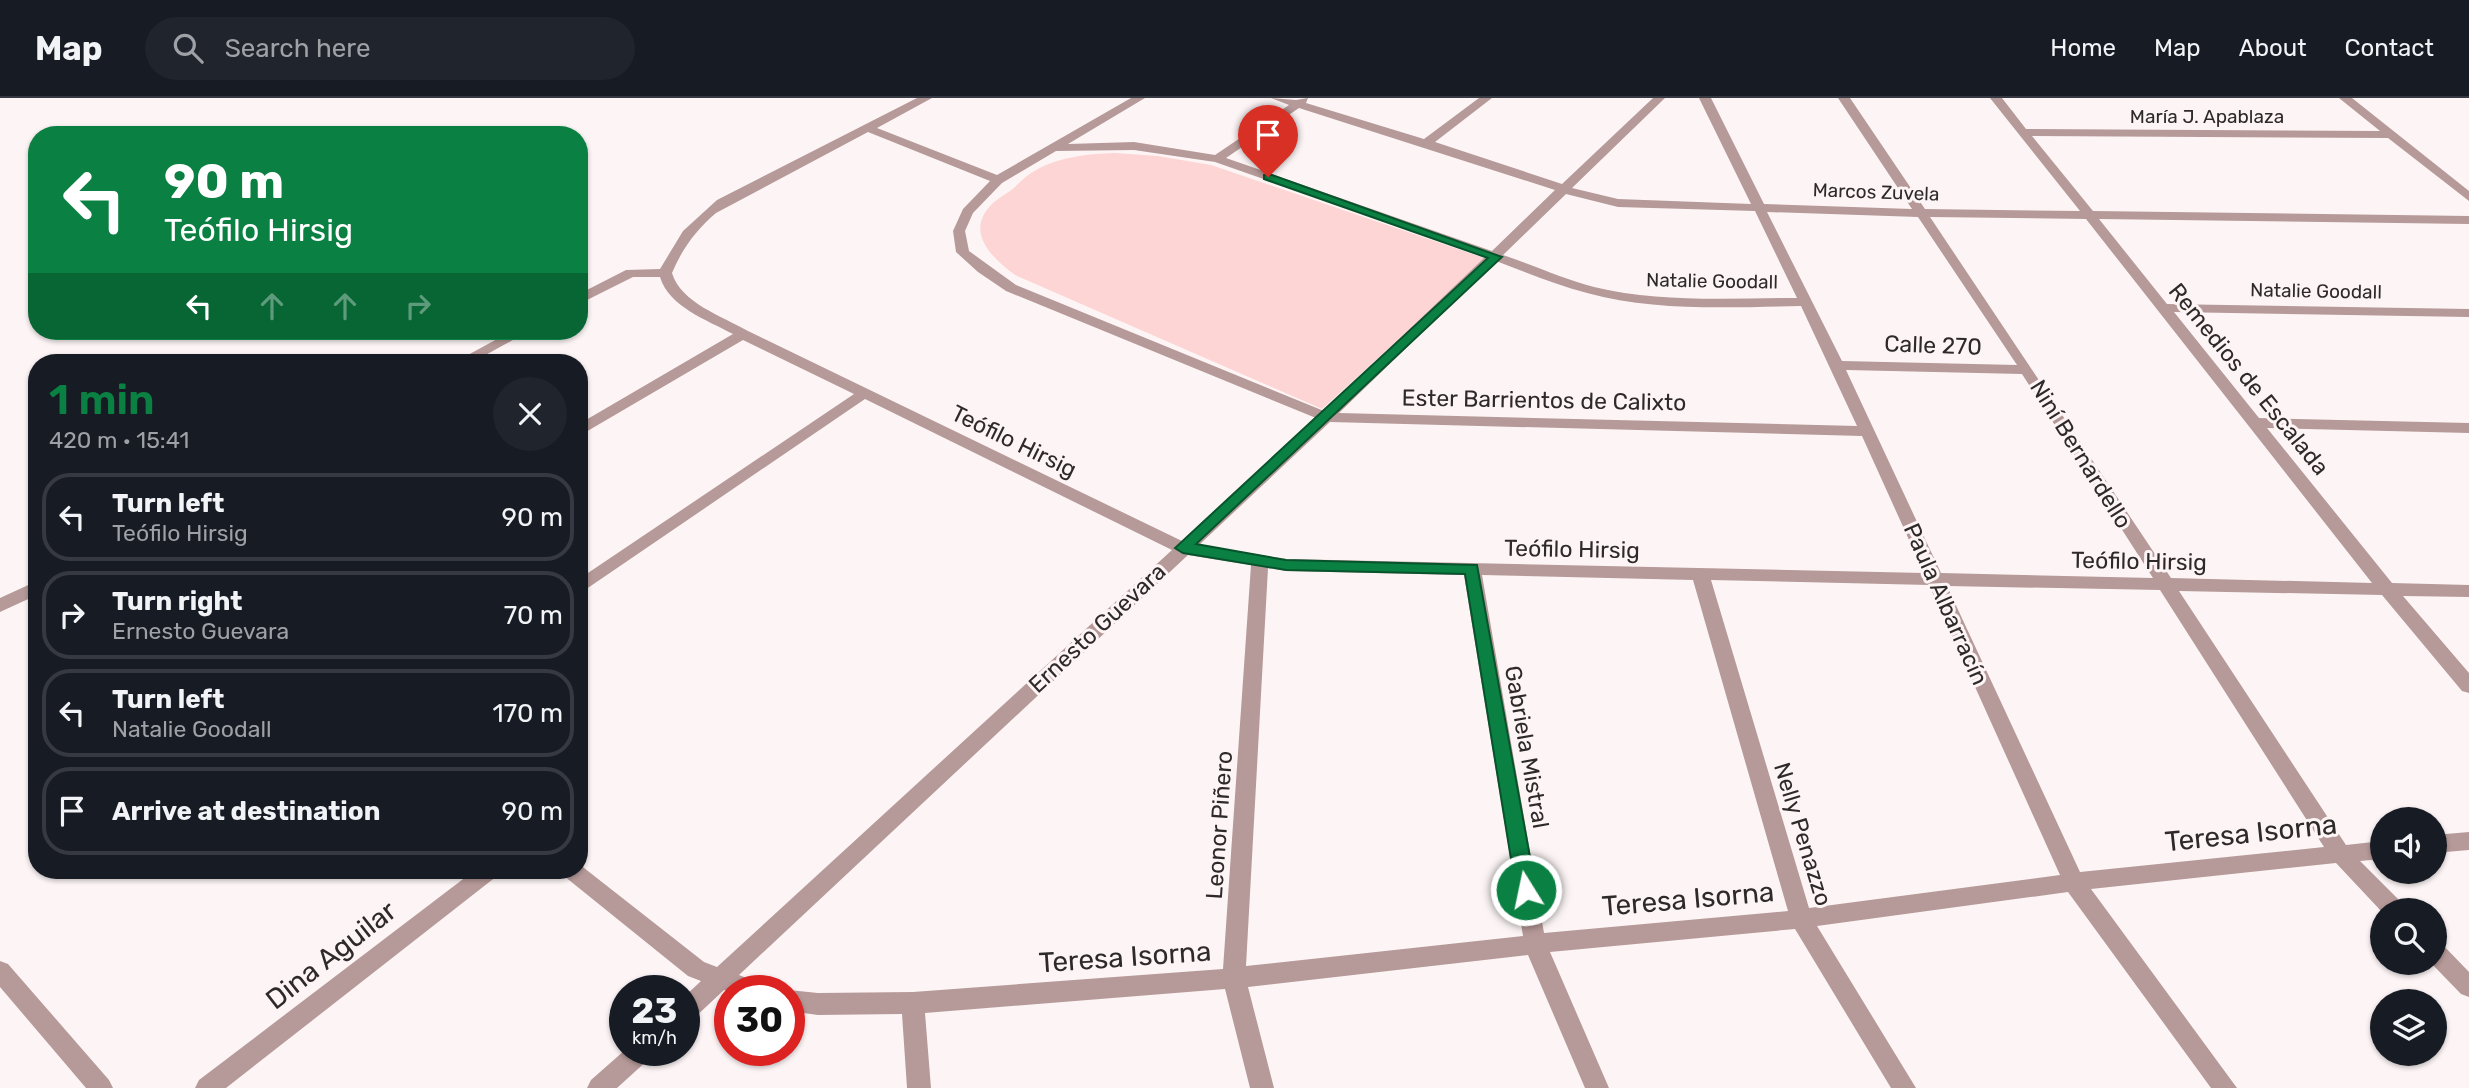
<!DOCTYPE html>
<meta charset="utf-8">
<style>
body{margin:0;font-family:Rubik,sans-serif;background:#20242c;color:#f1f3f6;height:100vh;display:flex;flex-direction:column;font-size:26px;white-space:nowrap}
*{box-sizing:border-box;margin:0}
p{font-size:23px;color:#9ea1a6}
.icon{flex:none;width:38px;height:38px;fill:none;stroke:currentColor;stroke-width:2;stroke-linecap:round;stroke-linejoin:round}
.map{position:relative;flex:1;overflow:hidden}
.drawer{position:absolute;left:28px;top:256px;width:560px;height:525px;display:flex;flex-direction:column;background:#171b24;border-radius:28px;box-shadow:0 2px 5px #0004}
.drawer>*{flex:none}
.hud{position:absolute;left:28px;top:28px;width:560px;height:214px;border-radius:28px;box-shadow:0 2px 5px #0004;background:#0b8043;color:#fff;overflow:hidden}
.tools{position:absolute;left:2370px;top:709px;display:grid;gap:14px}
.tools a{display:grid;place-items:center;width:77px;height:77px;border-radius:50%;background:#171b24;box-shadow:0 2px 5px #0004;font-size:35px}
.speed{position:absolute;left:609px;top:877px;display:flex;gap:14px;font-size:35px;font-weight:700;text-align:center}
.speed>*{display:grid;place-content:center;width:91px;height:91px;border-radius:50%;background:#171b24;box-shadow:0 2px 5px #0004;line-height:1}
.speed small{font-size:18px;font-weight:400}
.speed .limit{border:10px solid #d22;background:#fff;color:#111}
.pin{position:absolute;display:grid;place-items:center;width:60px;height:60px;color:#fff;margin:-72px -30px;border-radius:50% 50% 50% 0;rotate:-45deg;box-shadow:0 0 7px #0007}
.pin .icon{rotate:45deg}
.me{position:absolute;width:77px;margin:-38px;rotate:350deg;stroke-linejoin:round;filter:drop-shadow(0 0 5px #0008)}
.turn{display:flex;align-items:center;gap:24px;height:147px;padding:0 21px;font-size:32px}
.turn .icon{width:91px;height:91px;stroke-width:2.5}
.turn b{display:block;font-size:49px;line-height:60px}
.lanes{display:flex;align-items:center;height:66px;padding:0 21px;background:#0003;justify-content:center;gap:35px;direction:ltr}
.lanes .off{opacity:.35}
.round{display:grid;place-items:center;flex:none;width:74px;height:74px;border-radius:37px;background:#20242c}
.headline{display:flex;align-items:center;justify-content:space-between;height:119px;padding:0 21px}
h1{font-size:42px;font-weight:600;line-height:52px;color:#0b8043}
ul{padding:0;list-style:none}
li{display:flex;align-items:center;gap:21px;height:88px;margin:0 14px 10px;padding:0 7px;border:4px solid #363941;border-radius:28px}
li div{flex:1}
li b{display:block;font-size:26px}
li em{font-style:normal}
header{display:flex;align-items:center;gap:42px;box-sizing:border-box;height:98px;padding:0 35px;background:#171b24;border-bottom:2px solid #363941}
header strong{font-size:33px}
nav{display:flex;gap:38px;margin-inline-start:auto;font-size:24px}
.search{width:490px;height:63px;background:#20242c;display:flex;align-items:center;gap:18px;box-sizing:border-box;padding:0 24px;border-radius:38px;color:#9ea1a6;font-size:26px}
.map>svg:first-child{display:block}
</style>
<header>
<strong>Map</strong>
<div class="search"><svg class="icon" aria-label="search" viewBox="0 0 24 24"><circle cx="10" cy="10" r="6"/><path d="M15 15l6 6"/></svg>Search here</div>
<nav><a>Home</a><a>Map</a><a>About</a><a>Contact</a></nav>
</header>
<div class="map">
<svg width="2469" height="990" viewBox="0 0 2469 990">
<rect width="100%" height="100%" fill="#fdf5f5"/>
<path fill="#fdd5d4" d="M1115,55L1158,58L1211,67L1487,161L1322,311L1015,177C992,160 964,134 992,106C997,101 1004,97 1010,93C1017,88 1023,80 1031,75C1056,59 1086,56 1115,55Z"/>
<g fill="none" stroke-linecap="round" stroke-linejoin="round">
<g fill="#b69a99" fill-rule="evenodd">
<path d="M917,0H932L877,30L997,77L1131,0H1145L1068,46L1134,44L1215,57L1289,7L1271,0L1296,2L1308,0L1306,5L1424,41L1479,0H1492L1435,44L1562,86L1653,0H1665L1572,90L1618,101L1751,106L1699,0H1711L1764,106L1912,111L1838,0H1850L1925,111L2080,113L1990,0H2002L2026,31L2380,33L2339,0H2352L2469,93V103L2388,40L2032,38L2093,113L2469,118V126L2099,121L2167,206L2469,211V219L2174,214L2259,320L2469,325V335L2267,330L2392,485L2469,487V499L2403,498L2469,575V595L2462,593L2382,497L2179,493L2346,747L2382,743V761L2360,763L2402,805L2405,812L2382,814L2336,765L2091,791L2237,990H2211L2068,794L1817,828L1916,990H1891L1795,831L1550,854L1609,990H1585L1528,857L1248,889L1274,990H1250L1225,891L925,915L931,990H907L902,916L818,917L789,913V892H786H789L818,895L913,894L1223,871L1251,467L1188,457L739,877L759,885L762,892L730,894L724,892L692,922L684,925V899L701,883L688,878L564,778L561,772H579V766L704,864L717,869L1172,452L865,301L579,496V481L854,296L743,242L579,338V326L733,236C707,222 669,209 660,179H633L579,206V196L626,172L660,171L683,133L717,102ZM1299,10L1555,92L1492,153L1226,60ZM868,34L990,83L963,111L953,133L956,154L978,174L1006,193L1316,320L1182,443L748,233C722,218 681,205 672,175C682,151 696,132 716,115ZM1134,52L1215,64L1485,159L1324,313L1016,187L969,153L965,133L973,115L1002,85L1056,53ZM1566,96L1618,109L1755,113L1797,200C1730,200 1659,205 1594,189C1563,181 1533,167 1503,157ZM1767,114L1918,119L2017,267L1842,263ZM1930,119L2086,121L2372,485L2171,480ZM1496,163C1526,174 1556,187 1587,195C1656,214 1731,209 1801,208L1857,328L1339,315ZM1846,272L2022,276L2153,480L1941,475ZM1330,324L1862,338L1924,475L1286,461L1199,447ZM1268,470L1286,473L1464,477L1523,838L1246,868ZM1482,477L1693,482L1788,813L1544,835ZM1711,482L1929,487L2060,777L1809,810ZM1947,488L2160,492L2324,749L2080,774Z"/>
<path d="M512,233H529L473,264H455Z"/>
<path d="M37,483V497L0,514V500Z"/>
<path d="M2469,734V752L2434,755V737Z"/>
<path d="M475,772H501L497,778L226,990H195L199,982Z"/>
<path d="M2434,843L2442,846L2469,874V899L2461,896L2430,864H2434Z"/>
<path d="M0,863L8,866L109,982L113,990H86L0,889Z"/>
<path d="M625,952H654L650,960L617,990H587L591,982Z"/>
</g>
</g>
<path fill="#0b8043" stroke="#07532c" stroke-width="2" d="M1264,77H1272L1502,159L1196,446L1286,462L1477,467L1536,792L1533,798L1526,800L1519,798L1516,792L1465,476L1286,472L1183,455L1175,450L1488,160L1264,81Z"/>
<g text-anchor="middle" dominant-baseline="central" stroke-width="6" stroke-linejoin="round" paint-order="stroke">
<g font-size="19" fill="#2f2a2a" stroke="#fdf5f5">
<text x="2207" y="18">María J. Apablaza</text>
<text transform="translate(1876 94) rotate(2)">Marcos Zuvela</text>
<text transform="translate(1712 183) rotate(1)">Natalie Goodall</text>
<text transform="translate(2316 193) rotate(1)">Natalie Goodall</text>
</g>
<g font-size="23" fill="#2f2a2a" stroke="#fdf5f5">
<text transform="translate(1933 247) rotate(2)">Calle 270</text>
<text transform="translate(2249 281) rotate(51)">Remedios de Escalada</text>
<text transform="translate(1544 302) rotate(1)">Ester Barrientos de Calixto</text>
<text transform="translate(1014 343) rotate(26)">Teófilo Hirsig</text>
<text transform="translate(2081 356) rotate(58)">Niní Bernardello</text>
<text transform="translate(1572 451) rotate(1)">Teófilo Hirsig</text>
<text transform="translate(2139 463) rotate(1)">Teófilo Hirsig</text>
<text transform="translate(1946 506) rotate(66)">Paula Albarracín</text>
<text transform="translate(1097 530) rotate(-43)">Ernesto Guevara</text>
<text transform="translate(1527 649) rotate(80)">Gabriela Mistral</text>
<text transform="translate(1219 727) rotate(-86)">Leonor Piñero</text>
<text transform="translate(1803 736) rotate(73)">Nelly Penazzo</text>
</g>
<g font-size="28" fill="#2f2a2a" stroke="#fdf5f5">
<text transform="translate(2251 735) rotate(-6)">Teresa Isorna</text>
<text transform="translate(1688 801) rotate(-5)">Teresa Isorna</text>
<text transform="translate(331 857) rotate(-38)">Dina Aguilar</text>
<text transform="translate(1125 859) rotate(-4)">Teresa Isorna</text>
</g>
</g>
</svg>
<div class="tools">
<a><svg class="icon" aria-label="sound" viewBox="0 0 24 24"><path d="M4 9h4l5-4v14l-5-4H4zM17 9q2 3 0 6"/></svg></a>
<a><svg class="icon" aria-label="search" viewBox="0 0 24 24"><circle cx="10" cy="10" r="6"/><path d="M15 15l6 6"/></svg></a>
<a><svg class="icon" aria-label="layers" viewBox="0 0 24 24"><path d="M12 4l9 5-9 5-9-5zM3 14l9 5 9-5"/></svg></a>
</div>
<div class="speed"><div>23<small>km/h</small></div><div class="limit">30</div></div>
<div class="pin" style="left:1268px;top:79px;background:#d93025"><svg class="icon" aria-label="arrive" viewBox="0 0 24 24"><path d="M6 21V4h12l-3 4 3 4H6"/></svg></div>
<svg class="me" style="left:1526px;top:792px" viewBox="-20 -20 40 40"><circle r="17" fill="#0b8043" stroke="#fff" stroke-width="3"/><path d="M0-11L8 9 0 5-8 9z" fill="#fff"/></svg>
<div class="hud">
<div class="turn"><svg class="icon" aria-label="left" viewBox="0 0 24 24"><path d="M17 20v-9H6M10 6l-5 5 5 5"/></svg><div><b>90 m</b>Teófilo Hirsig</div></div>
<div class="lanes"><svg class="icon" aria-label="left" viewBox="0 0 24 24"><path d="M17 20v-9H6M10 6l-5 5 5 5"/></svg><svg class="icon off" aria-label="ahead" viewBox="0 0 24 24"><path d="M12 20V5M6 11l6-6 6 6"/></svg><svg class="icon off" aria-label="ahead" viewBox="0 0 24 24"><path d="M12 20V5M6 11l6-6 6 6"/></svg><svg class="icon off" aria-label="right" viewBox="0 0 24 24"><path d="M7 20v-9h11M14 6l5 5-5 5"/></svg></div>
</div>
<section class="drawer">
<div class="headline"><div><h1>1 min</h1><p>420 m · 15:41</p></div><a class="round"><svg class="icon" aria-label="close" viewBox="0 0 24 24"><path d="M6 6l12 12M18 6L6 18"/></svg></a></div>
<ul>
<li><svg class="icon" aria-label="left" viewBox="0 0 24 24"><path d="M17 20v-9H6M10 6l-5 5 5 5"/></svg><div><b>Turn left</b><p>Teófilo Hirsig</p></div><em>90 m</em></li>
<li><svg class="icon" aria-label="right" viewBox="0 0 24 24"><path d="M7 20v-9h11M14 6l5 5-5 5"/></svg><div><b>Turn right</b><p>Ernesto Guevara</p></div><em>70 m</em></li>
<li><svg class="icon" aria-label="left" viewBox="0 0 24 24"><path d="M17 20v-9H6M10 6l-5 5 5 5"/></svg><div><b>Turn left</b><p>Natalie Goodall</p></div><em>170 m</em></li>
<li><svg class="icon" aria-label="arrive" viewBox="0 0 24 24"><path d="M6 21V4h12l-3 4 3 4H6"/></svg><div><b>Arrive at destination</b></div><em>90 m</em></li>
</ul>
</section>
</div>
